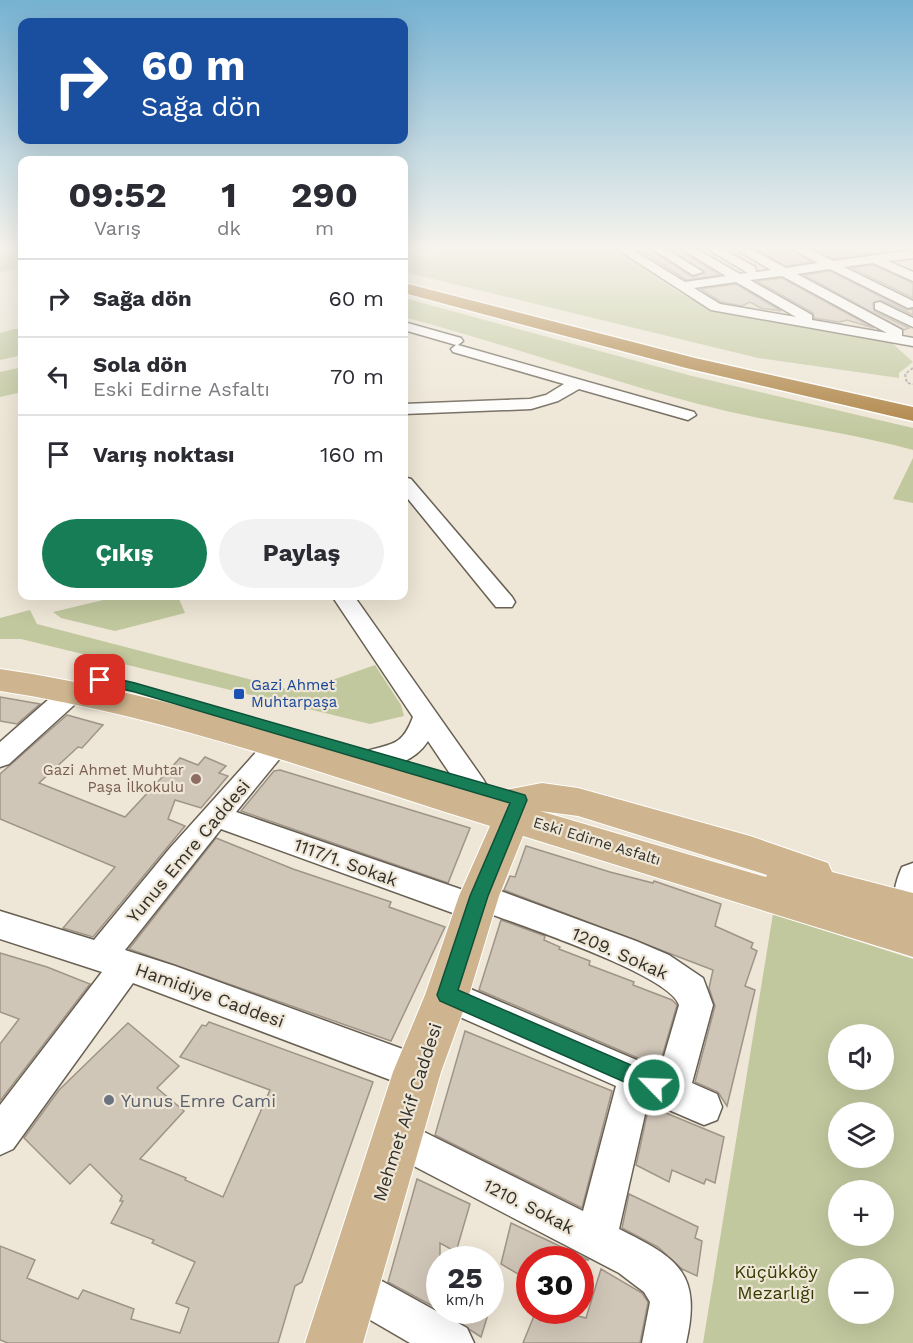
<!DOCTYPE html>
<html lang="tr">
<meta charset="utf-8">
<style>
body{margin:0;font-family:"Work Sans",sans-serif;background:#f2f2f3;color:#2b2b33;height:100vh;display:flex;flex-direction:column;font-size:22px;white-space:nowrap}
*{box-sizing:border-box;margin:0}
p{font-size:20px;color:#7c7c81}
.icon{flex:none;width:33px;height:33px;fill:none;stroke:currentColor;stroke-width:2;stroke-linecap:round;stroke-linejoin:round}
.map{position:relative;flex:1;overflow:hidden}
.sheet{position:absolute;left:18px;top:156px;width:390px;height:444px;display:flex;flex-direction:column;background:#fff;border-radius:12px;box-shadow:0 6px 24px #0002}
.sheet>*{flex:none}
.banner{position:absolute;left:18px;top:18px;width:390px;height:126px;border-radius:12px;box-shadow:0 6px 24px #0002;background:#1a4fa0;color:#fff;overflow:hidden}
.buttons{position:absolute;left:828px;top:1024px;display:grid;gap:12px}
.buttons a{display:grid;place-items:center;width:66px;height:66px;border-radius:50%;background:#fff;box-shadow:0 6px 24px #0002;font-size:30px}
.speed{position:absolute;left:426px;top:1246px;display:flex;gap:12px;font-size:30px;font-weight:700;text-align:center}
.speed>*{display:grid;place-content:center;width:78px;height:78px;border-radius:50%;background:#fff;box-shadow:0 6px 24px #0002;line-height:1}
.speed small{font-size:15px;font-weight:400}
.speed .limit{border:9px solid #d22;background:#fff;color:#111}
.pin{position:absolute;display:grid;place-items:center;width:51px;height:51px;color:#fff;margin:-26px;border-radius:12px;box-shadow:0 3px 9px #0006}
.me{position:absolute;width:66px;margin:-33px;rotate:294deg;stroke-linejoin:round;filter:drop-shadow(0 0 4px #0008)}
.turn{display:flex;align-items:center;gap:21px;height:126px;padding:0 24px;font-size:27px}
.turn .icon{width:78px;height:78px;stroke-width:2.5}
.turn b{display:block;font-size:42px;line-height:51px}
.eta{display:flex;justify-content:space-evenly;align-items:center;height:102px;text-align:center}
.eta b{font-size:36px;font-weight:700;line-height:42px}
.cta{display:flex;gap:12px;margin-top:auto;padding:12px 24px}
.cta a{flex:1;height:69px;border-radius:36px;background:#167d56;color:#fff;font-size:24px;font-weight:700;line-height:69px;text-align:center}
.cta a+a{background:#f2f2f3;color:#2b2b33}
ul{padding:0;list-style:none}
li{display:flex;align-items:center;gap:18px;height:78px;padding:0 24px;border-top:2px solid #e1e1e2}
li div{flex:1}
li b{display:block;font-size:22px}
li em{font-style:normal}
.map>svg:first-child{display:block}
</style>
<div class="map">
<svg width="913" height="1343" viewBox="0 0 913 1343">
<rect width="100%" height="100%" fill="#eee6d6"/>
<path fill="#e5d9c3" d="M611,247H913V345L709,309L675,290Z"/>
<g fill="#c1c89e" fill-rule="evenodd">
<path d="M443,247H611L675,290L709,309L892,343L913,362L899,373V378L758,358L404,272V251L428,258Z"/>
<path d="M22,249V268L0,272V256Z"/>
<path d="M404,298L692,376L913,428V450C851,433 788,425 726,411C617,384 512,346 404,317Z"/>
<path d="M14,329H22V355L0,360V333Z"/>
<path d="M22,367V392L0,397V372Z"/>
<path d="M913,458V503L893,499Z"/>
<path d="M120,596H191L179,599L185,613L115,631L61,618L53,612Z"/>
<path d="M30,610L37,624L298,692L375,665L401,705L404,716L370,724L21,639H0V618Z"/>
<path d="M773,914L913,959V1343H703ZM838,1035H884V1080H838ZM838,1113H884V1158H838ZM838,1191H884V1236H838ZM838,1269H884V1314H838Z"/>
</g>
<g fill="#d0c6b8" stroke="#9e9487" stroke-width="1.5">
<path d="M636,247H647L692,277L705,273L667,247H676L719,275L686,280Z"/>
<path d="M752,247H787L811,262L786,266Z"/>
<path d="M809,247H896L900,250L833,259Z"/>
<path d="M873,265L913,283V298L852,268Z"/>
<path d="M830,271L907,310L913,309V315L881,300L873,303L874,311L909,328L904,330L804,275Z"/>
<path d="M782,278L874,328L847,320L839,322L814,318L813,313L757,281Z"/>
<path d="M736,284L781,311L761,308L750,302L742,306L721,302L701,289Z"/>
<path d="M0,697L40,704L17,724L0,721Z"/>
<path d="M67,715L103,725L82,748L78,747L39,783L125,817L180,758L198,765L205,757L226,766L219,773L228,776L201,808L175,800L168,819L185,826L93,937L63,928L115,867L0,819V774Z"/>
<path d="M280,770L470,828L448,883L241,811L274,771Z"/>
<path d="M216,838L293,869L391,902L389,907L445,927L391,1041L129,949Z"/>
<path d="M526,846L610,872L653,883L654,881L721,904L715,926L753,943L751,948L757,951L745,986L755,990L727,1106L718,1092L695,1082L715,1006L709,988L713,970L504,890L510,876L515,877Z"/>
<path d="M501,920L545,936L544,940L560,947L559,949L590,961L589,965L634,982L633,985L672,1000L677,1005L659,1067L479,990Z"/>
<path d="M0,953L47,967L90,984L0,1101V1044L19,1019L0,1012Z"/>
<path d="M209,1022L373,1082L309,1263L302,1282L295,1286L278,1343H8L0,1340V1246L35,1260L27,1278L78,1299L83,1290L134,1309L131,1319L180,1333L189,1308L176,1303L195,1262L152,1243L154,1240L111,1223L123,1201H120L122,1196L90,1164L70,1184L24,1138L59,1090L128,1023L179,1066L157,1088L184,1111L140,1159L186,1178L185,1180L223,1197L270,1090L180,1057L202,1025L206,1026Z"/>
<path d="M465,1031L612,1091L582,1208L435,1135Z"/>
<path d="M649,1106L724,1137L715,1183L706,1179L704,1184L672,1170L669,1182L636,1165Z"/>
<path d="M417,1179L470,1204L456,1252L440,1243V1310L388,1282Z"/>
<path d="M629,1194L698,1227L695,1238L702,1241L697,1276L682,1269L658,1247L622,1228Z"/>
<path d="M511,1223L589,1260H530V1281L501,1264Z"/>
<path d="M601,1269L642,1293L648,1302L640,1343H523L536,1311H571L570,1314L586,1318Z"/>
<path d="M441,1311H489L481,1337Z"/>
</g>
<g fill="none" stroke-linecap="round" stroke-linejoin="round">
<g stroke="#686053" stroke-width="3">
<g id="minor">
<path d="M614,247H628L685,282L726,276L678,247H693L740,274L748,273L704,247H719L755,267L756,272L771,270L732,247H747L786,268L818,263L789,247H804L833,261L913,250V258L888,261L913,272V281L873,263L844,267L913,301V307L908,308L830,269L797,274L902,330V336L913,338V346L711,310ZM782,276L887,333L812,320V315L750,280ZM736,282L796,317L720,304L694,288Z"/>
<path d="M649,247H663L703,272L693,275Z"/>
<path d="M880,302L913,318V327L875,309V303Z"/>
<path d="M404,322L461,338L463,341L458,345L694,412L696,415L688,420L579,389L558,401L531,409L404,414V404L530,399L546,395L564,384L453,352L451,349L456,345L404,330Z"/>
<path d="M404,477L411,479L512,597L515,602L512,607H496L404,494Z"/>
<path d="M332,596H354L483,779L487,786L483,793L473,796L463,793L428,741C416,760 389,772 367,765L363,758L367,751C393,743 402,746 413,717Z"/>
<path d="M74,683L83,685L86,691L83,697L9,764L0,767V742L65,685Z"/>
<path d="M277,736L286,739L290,746L236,812L466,891L468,887L479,883L490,887L636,941L669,955L703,978L713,1005L692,1083L717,1094L722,1107L717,1120L704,1125L648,1101L619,1229C678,1258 702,1273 686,1343H642L650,1302L644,1292L619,1273L385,1151L379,1138L385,1125L398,1119L583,1211L616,1086L435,1006L430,995L435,984L447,979L660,1070L679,1005C670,975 522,926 488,913L486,917L475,921L221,829L125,950L175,966L430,1059L435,1072L430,1085L417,1090L133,983L13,1149L0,1155V1105L102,972L0,939V911L94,940L170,848L268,739Z"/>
<path d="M913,863V922L908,923L897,919C890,904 895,882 902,867Z"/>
<path d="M351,1264L467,1328L474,1343H410L336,1300L330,1285L336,1270Z"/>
</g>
</g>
<g stroke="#fff" stroke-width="2">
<g id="major">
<path d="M900,247H913V255Z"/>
<path d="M0,669C171,694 336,751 501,800L506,790L542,783L578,788L750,836L828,863L832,872L913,893V957L523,836L499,896L469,995L441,1072L363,1343H305L393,1072L425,995L459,896L490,826C328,776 167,716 0,691ZM540,811L578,816L767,875L766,877Z"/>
</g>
</g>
<g stroke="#fff" stroke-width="3">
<path id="highway" d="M404,283L695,358L913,407V421L686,368L404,293Z"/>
</g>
<path stroke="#aca69a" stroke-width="2" stroke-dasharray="3 2" stroke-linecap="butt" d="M913,368L905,374L907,383L913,384"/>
<use href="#minor" fill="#fff" fill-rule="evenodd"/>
<use href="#major" fill="#ceb58f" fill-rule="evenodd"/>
<use href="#highway" fill="#ae8344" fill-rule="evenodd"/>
</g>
<linearGradient id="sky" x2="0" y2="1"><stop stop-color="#76b2d2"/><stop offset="0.57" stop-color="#f7f4ed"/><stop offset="1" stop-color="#f7f4ed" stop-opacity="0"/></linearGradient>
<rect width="913" height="435" fill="url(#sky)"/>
<path fill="#167d56" stroke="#0e5138" stroke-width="1.5" d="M100,675L135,683L525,795L527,800L488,896L458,990L661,1078L664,1085L661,1092L654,1095L440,1001L437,995L470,896L510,803L135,692L95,683L93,680Z"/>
<rect fill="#1a4fb4" stroke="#eee6d6" stroke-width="2" x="233" y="688" width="12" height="12" rx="3"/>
<circle fill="#8d6e63" stroke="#eee6d6" stroke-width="2" cx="196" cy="779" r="6"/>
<circle fill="#6b7280" stroke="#eee6d6" stroke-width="2" cx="109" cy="1100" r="6"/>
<g text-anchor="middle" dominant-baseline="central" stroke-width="4.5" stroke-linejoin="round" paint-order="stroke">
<g font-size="15" fill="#164399" stroke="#eee6d6" text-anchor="start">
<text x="251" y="685">Gazi Ahmet<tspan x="251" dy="17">Muhtarpaşa</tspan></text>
</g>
<g font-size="15" fill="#785e54" stroke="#eee6d6" text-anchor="end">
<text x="184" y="770">Gazi Ahmet Muhtar<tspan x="184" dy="17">Paşa İlkokulu</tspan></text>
</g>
<g font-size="15" fill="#33302a" stroke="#eee6d6">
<text transform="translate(597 841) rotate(17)">Eski Edirne Asfaltı</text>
</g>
<g font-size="18" fill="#33302a" stroke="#eee6d6">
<text transform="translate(188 851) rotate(-50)">Yunus Emre Caddesi</text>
<text transform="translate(346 862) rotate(20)">1117/1. Sokak</text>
<text transform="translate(620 953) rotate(24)">1209. Sokak</text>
<text transform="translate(210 995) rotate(20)">Hamidiye Caddesi</text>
<text transform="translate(407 1112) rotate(-72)">Mehmet Akif Caddesi</text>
<text transform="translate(529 1206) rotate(27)">1210. Sokak</text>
</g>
<g font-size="18" fill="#5b616d" stroke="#eee6d6" text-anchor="start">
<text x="121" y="1100">Yunus Emre Cami</text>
</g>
<g font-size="18" fill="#353a00" stroke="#eee6d6">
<text x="776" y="1271">Küçükköy<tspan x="776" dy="21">Mezarlığı</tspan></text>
</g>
</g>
</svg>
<div class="buttons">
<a><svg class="icon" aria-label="sound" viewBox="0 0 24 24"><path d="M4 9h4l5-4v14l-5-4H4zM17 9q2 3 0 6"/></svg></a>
<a><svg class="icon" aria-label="layers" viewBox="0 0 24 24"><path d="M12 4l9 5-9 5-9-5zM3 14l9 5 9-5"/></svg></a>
<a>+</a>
<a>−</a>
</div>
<div class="speed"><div>25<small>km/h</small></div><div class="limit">30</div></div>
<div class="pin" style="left:100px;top:680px;background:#d93025"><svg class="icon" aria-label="arrive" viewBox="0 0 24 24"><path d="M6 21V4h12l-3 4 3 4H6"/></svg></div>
<svg class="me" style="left:654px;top:1085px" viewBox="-20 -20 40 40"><circle r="17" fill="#167d56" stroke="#fff" stroke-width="3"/><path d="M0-11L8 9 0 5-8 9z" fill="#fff"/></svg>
<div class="banner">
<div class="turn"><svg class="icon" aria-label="right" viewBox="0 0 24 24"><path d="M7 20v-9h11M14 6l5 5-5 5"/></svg><div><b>60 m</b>Sağa dön</div></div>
</div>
<section class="sheet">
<div class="eta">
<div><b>09:52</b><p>Varış</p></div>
<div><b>1</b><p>dk</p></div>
<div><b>290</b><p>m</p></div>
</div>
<ul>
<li><svg class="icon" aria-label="right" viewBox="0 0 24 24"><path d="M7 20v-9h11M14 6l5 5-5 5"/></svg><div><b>Sağa dön</b></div><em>60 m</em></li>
<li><svg class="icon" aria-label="left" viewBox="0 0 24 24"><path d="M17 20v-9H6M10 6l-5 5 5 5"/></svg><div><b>Sola dön</b><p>Eski Edirne Asfaltı</p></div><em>70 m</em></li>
<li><svg class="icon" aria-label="arrive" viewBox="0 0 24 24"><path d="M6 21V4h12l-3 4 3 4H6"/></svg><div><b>Varış noktası</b></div><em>160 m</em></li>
</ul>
<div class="cta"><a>Çıkış</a><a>Paylaş</a></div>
</section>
</div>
